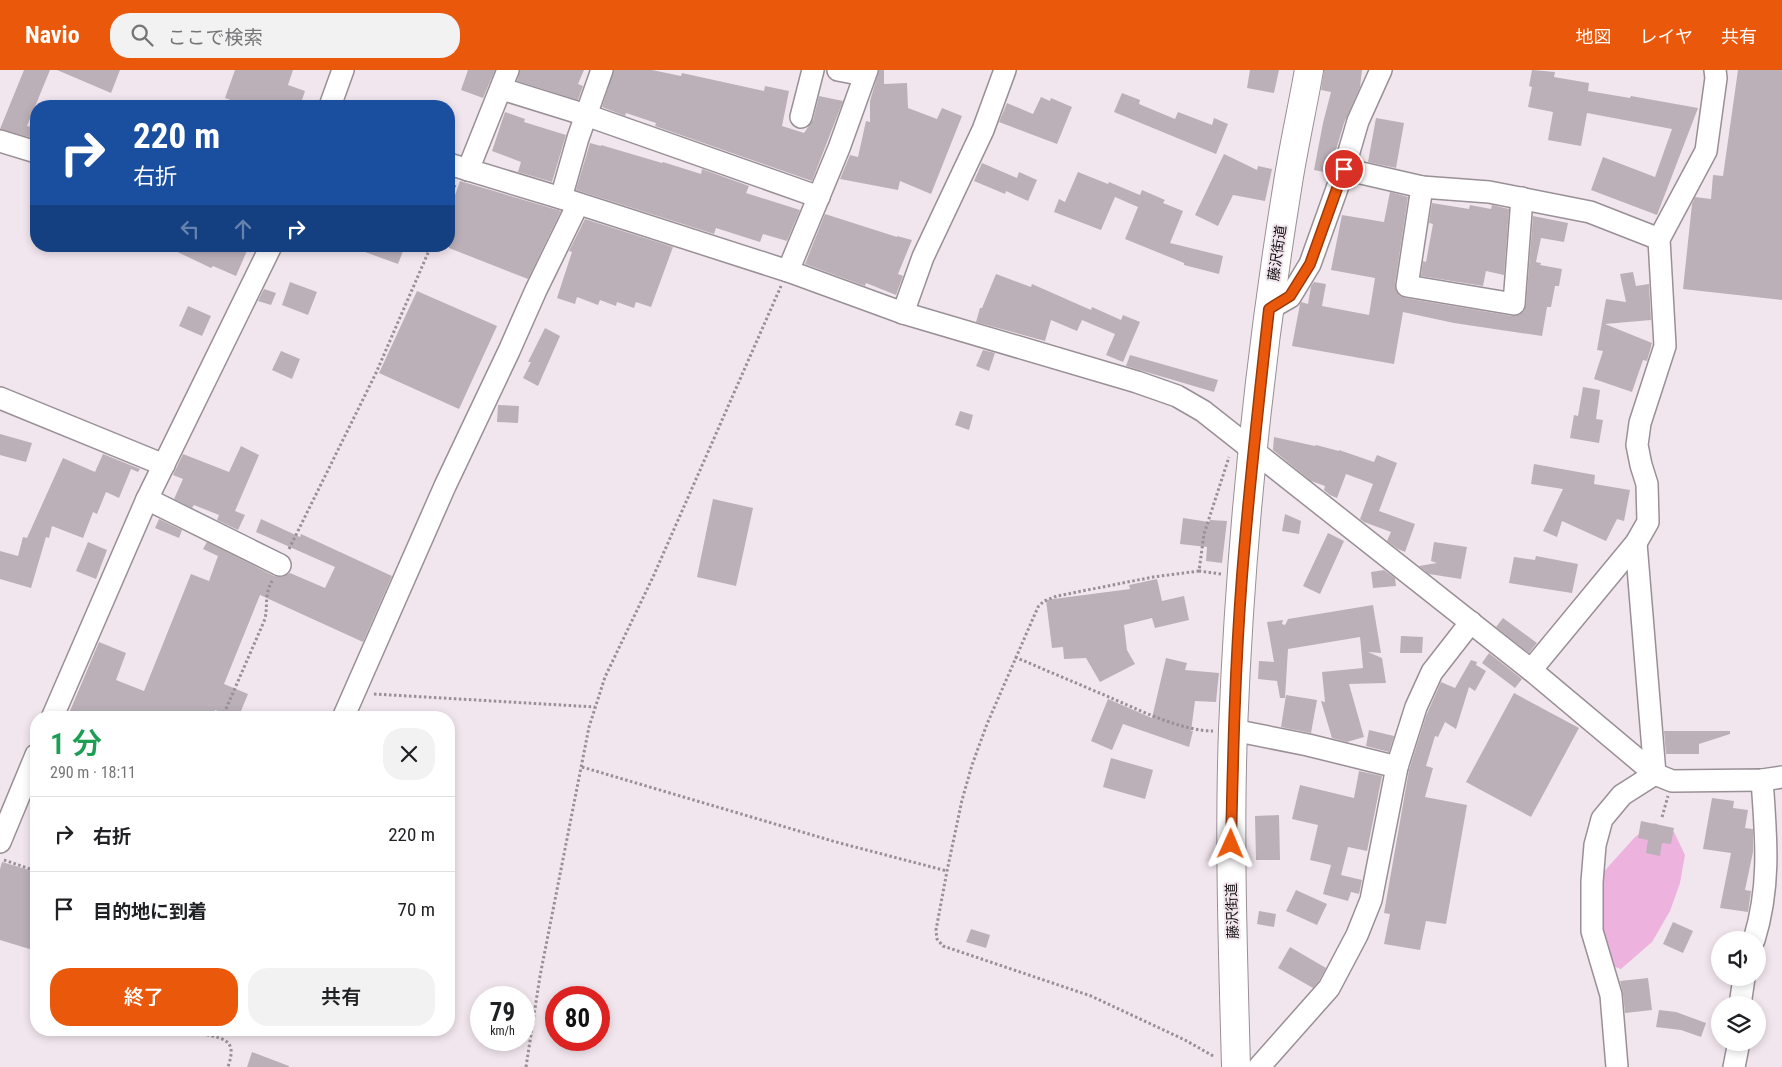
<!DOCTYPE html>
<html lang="ja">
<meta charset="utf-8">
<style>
body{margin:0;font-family:"Roboto Condensed","Noto Sans JP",sans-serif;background:#f2f2f2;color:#202124;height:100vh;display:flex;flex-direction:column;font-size:19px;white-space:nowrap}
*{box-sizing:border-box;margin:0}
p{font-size:16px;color:#757577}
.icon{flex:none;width:28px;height:28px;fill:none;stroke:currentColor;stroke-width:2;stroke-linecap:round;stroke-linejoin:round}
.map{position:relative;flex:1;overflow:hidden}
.panel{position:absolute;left:30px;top:641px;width:425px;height:325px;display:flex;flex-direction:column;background:#fff;border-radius:20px;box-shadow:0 2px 8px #0003}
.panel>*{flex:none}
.guide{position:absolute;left:30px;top:30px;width:425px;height:152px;border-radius:20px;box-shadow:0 2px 8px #0003;background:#1a4fa0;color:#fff;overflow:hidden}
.fabs{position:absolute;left:1711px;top:861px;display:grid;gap:10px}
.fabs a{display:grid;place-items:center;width:55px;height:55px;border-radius:50%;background:#fff;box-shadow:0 2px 8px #0003;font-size:25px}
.speed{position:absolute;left:470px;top:916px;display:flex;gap:10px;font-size:25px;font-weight:700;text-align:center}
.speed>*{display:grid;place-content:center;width:65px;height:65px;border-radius:50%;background:#fff;box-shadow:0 2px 8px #0003;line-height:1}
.speed small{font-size:12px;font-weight:400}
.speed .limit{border:8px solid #d22;background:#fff;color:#111}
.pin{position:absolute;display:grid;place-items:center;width:42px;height:42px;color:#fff;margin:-21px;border:2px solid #fff;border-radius:50%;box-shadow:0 1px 5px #0007}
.me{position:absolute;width:55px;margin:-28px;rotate:1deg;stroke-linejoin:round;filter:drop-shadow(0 0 4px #0008)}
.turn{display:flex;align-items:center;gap:18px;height:105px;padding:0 20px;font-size:22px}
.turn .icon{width:65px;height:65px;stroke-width:2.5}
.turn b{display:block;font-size:35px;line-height:42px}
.lanes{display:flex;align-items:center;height:48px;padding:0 20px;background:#0003;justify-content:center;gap:25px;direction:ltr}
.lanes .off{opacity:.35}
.round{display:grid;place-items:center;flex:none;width:52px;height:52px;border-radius:20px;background:#f2f2f2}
.overview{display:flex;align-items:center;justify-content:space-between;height:85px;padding:0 20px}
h1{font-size:30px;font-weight:600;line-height:38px;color:#1e9e55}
.action{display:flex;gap:10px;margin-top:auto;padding:10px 20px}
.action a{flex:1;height:58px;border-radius:20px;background:#ea580c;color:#fff;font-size:20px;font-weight:600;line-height:58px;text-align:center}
.action a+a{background:#f2f2f2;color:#202124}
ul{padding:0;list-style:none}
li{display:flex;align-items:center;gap:15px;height:75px;padding:0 20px;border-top:1px solid #e0e0e0}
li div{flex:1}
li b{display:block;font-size:19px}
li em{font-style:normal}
header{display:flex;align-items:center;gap:30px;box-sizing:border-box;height:70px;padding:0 25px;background:#ea580c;color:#fff}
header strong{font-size:24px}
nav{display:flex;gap:28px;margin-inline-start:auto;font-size:18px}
.search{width:350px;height:45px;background:#f2f2f2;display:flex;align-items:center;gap:12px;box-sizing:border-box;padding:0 18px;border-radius:20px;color:#757577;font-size:19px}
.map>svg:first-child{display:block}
</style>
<header>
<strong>Navio</strong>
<div class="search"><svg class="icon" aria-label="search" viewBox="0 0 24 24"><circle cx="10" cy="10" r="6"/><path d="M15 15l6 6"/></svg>ここで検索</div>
<nav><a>地図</a><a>レイヤ</a><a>共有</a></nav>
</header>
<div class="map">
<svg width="1782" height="997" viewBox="0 0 1782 997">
<rect width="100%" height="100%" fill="#f2e6ee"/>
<path fill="#eeb2de" d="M1655,753L1674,762L1685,785L1680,813L1670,841L1652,872L1621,899L1606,894L1587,867L1599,807L1635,767Z"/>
<g fill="#bbb0b8">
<path d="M24,0H50L27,56L36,58V69L0,59Z"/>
<path d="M57,0H120L111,23Z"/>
<path d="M235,0H293L288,15L305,21L300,36H248L225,28Z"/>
<path d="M468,0H495L483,28L461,20Z"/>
<path d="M520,0H584L578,14L583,16L578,30L517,11Z"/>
<path d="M614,0H652L681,6L682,3L764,21L765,16L789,21L782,56L804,63L813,50L819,26L843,31L812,111L655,56L656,53L626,43L625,46L602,37Z"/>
<path d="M879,0H884V14L907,13L908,38L937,49L942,38L962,46L931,124L900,111L898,120L840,109L850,85L858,87L866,51L870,52V31Z"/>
<path d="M1250,0H1279L1274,23L1247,18Z"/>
<path d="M1324,0H1362L1360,17L1344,53L1329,103L1314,100L1323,53L1331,22L1321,20Z"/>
<path d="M1532,0L1555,2L1554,7L1589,13L1588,21L1630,28L1631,26L1698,38L1657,145L1591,120L1603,87L1655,107L1672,59L1587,43L1581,76L1548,70L1553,42L1528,37L1532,17L1529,16Z"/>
<path d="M1738,0H1782V230L1683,219L1692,134L1695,127L1711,129L1713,105L1723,106Z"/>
<path d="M1122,23L1140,30L1139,34L1175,49L1178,42L1212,55L1214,48L1228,54L1216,84L1114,42Z"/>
<path d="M1041,27L1050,31L1051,28L1072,37L1057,74L999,52L1007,33L1033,44Z"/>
<path d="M505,42L525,49L524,52L566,65L552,112L518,102L521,92L492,81Z"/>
<path d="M1376,48L1404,53L1396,98L1368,92Z"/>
<path d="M590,73L601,76V75L662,93L663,92L701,104L702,99L749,116L746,123L800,140L787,171L763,164L760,172L716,158L714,164L576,120Z"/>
<path d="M1224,84L1257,100L1258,96L1272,99L1265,131L1233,125L1218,156L1195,145Z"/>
<path d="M982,93L1017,108L1019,102L1037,110L1028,131L1006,121L1005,124L974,111Z"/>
<path d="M1078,102L1108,114L1109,112L1140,125L1142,120L1165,130L1163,133L1183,141L1170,173L1223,186L1219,204L1184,195V193L1125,169L1138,137L1115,127L1101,160L1054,142L1059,129L1065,132Z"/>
<path d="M460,111L561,141L528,209L449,178V142Z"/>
<path d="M1390,122L1408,127L1395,214L1396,221L1400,226L1405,228L1512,246L1519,245L1524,241L1526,235L1533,146L1568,153L1564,172L1541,168L1536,192L1541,193L1540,195L1562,199L1559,216H1555L1551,237H1547L1542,266L1454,253L1403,242L1394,294L1292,276L1300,234L1301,232L1308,234L1311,216L1314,212L1326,214L1322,236L1369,245L1375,208L1331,200L1342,145L1384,152Z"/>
<path d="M1432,133L1469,139L1470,135L1491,139L1492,135L1509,139L1504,205L1486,201L1483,216L1421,206L1423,191L1426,192L1433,154L1429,153Z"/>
<path d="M825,144L897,167V166L912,170L898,204L903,206L896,225L866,213L865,216L805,194Z"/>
<path d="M585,149L673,177L651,237L636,232L634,238L617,232L616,236L600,230L598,235L577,227L575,234L557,228L572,182L569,181Z"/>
<path d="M165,176H249L236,206L213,196L211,198Z"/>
<path d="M354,176H405L398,194L354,178Z"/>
<path d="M1633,202L1636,216L1649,214L1651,250L1605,254L1652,273L1647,291L1643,290L1632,322L1594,309L1603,281L1597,280L1606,229L1626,232L1620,204Z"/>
<path d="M996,204L1031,217L1032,214L1091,240L1092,237L1121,250L1123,245L1140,252L1123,292L1106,285L1115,264L1082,250L1077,261L1051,250L1045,271L976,252L980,238H982Z"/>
<path d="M290,212L317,222L308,245L282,235Z"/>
<path d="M264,219L276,223L271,235L258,231Z"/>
<path d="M417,221L497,256L459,339L379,303Z"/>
<path d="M188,236L211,246L202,266L179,256Z"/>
<path d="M545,258L560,266L538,316L523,308L531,292H528Z"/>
<path d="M983,280L995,283L989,301L976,296Z"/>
<path d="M281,281L300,289L292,309L272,300Z"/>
<path d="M1130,285L1218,310L1214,322L1126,296Z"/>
<path d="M1583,317L1600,320L1596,349L1603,350L1599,373L1570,368L1574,345L1578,346Z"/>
<path d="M498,335L519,336L518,353L497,352Z"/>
<path d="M960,341L973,345L969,360L955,355Z"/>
<path d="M0,364L32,373L26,392L0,385Z"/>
<path d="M1274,367L1315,376L1316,375L1339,381V380L1374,392L1377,385L1397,393L1379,441L1415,454L1405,482L1398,479L1387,471L1391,462L1364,452L1360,449L1373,414L1346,404L1337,428L1330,425L1324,420L1325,416L1311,411L1273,380Z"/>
<path d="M241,376L259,385L235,441L245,445L238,460L217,450L219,445L194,435L192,438L174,429L183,409L173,405L183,384L229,402Z"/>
<path d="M103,384L140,399L138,402L131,399L119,428L106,422L97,444L93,442L83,468L52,456L49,468L46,467L31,518L0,509V481L18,486L23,467L27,468L63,388L95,402Z"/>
<path d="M1534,394L1595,405L1594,414L1630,420L1624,451L1617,449L1606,471L1562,451L1557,467L1543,461L1563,419L1531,414Z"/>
<path d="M713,429L753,438L736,516L697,507Z"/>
<path d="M1285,444L1301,451L1299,464L1282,461Z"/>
<path d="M1183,448L1209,452L1210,450L1227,451L1222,493L1206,491L1207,477L1180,474Z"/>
<path d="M159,449L182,460L179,468L155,458Z"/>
<path d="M261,449L300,467L301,464L392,506L363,572L260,525L224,614L248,624L238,648L215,640L212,648H67L99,572L126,583L116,610L144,621L191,504L209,511L218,486L203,479L207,472L274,506L281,507L290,503L325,518L335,497L256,462Z"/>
<path d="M1328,463L1344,471L1320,524L1303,516Z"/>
<path d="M88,472L107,480L96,509L76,501Z"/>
<path d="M1434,472L1467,477L1461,509L1429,504L1419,496L1437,493L1431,491Z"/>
<path d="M1536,486L1578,494L1572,523L1509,513L1514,487L1535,490Z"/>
<path d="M1384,500L1395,508L1396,516L1373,518L1371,502Z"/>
<path d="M1157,509L1162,531L1184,526L1189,550L1155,558L1152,548L1124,555L1127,580L1135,594L1100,612L1086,588L1064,589L1063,577L1052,578L1046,530L1130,519L1129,515Z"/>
<path d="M1373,535L1381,583L1368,582L1382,588L1386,613L1349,614L1364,667L1347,672L1332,668L1321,631L1325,632L1322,602L1363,598L1360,567L1288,579L1285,628H1280L1277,611L1258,609L1259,591L1274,592L1267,552L1283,550L1282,554L1285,555L1288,549Z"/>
<path d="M1503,548L1537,573L1529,583L1496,557Z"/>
<path d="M1401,566L1423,567L1422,583H1400Z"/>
<path d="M1489,583L1522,609L1515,618L1482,593Z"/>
<path d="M1166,588L1187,593L1185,600L1219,603L1216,632L1195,631L1191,661H1193L1189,677L1123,654L1112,680L1091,671L1108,629L1152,648Z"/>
<path d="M1471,590L1477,592L1476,595L1486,601L1475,621L1469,617L1456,659L1445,652L1438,667L1435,666L1426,696L1433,698L1425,727L1467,735L1446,854L1426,851L1420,880L1384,874L1390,844L1384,843L1409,700L1426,646L1441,612L1455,618Z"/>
<path d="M1514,623L1579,658L1531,747L1466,712Z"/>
<path d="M1286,625L1317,630L1311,663L1281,657Z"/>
<path d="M1369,660L1394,666L1389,682L1366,676Z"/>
<path d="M1664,661H1730V664L1699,674V684H1666Z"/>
<path d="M1111,688L1153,700L1145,729L1103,717Z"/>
<path d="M1359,701L1382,706L1367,781L1348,777L1341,805L1362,810L1359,824L1351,822L1348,831L1323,824L1331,795L1310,790L1318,755L1292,749L1300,715L1354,728Z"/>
<path d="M1712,728L1734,731L1733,738L1748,740L1745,758L1753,759V782L1745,820L1751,821L1748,842L1720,838L1731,783L1703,779Z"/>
<path d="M1279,745L1280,790H1256L1255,746Z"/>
<path d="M1641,751L1674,758L1671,774L1662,773L1660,786L1646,783L1648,770L1638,768Z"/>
<path d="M2,792L36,802V881L0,870V799Z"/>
<path d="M1296,820L1327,834L1317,855L1286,841Z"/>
<path d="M1259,841L1276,844L1274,857L1257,854Z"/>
<path d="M1673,852L1693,861L1683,883L1663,874Z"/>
<path d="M971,859L990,865L986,878L966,872Z"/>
<path d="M1290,877L1326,898L1319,911L1313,918L1278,898Z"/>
<path d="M1648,908L1652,940L1625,943L1623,924L1620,911Z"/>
<path d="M1659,940L1676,942L1706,953L1701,967L1681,960L1656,957Z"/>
<path d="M252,982L289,996V997H247Z"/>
</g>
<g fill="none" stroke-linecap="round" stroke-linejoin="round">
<g stroke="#998f96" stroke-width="24">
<g id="minor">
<path d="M838,0L864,5"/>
<path d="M502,19L586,45L819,127"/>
<path d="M330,36L343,0"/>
<path d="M801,47L813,0"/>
<path d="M0,71L36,82"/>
<path d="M449,94L561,128L788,201L903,243L1137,312L1177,326L1203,341L1531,600L1655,704L1672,711L1762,710L1782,707"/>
<path d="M1344,99L1422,117L1489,122L1590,142L1659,169"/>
<path d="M468,100L508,0"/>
<path d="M1422,117L1407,216L1514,234L1522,128"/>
<path d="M561,128L578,68L602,0"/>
<path d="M788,201L839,78L867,0"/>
<path d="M1269,239L1290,227L1310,194L1344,99L1358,51L1381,0"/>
<path d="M903,243L923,187L983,60L1005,0"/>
<path d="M0,328L164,395"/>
<path d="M147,429L280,495"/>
<path d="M1531,600L1636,473L1648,452L1647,414L1641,395L1637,375L1640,353L1665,276L1659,169L1706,81L1716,8L1715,0"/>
<path d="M52,648L147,429L271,176"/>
<path d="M343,648L445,416L509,281L536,220L578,134"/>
<path d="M1233,660L1308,675L1397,697"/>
<path d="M0,772L36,685"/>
<path d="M1754,870C1771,815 1766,766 1762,710"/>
<path d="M1740,935L1744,908"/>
<path d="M1259,997L1329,918L1357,865L1371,830L1397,697L1416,637L1432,602L1471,552"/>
<path d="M1617,997L1611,925L1592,861V812L1595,775L1602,749L1622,725L1655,704L1636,473"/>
<path d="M1734,997L1739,972"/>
</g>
</g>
<g stroke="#998f96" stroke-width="30">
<path id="highway" d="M1236,997C1233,884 1229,772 1233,660C1240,479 1258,298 1287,119C1293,79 1302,40 1309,0"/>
</g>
<g stroke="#989095" stroke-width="3" stroke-dasharray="2.5 2.5" stroke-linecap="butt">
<path d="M449,131L455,115"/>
<path d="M289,479L376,303L431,176"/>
<path d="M1199,501L1153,507L1057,526L1044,531L1038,537L987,654L972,695L962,730L947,801L936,860L937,869L943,876L1091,926L1185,970L1215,987"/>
<path d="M1221,504L1199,501L1204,464L1229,387"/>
<path d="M1015,587C1047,601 1079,614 1111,628C1139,640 1182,661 1213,661"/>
<path d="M374,624L595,637"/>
<path d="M222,648L265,549C268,534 264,526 272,511"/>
<path d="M582,697L836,772L947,801"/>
<path d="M1662,747L1668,726"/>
<path d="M4,790L36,801"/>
<path d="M177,960C187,962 222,965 228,973C234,979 230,990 228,997"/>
<path d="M526,997L540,906L589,657L605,607L653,507L781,216"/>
</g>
<use href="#minor" stroke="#fff" stroke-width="21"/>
<use href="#highway" stroke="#fff" stroke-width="28"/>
</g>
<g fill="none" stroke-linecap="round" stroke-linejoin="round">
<g stroke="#983908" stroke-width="12">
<path id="route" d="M1231,774C1233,685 1235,596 1242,506C1249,417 1259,328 1269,239L1290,226L1310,194L1344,99"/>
</g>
<use href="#route" stroke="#ea580c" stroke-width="9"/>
</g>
<g text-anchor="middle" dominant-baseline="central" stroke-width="4" stroke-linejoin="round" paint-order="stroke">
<g font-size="14" fill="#120f11" stroke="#f2e6ee">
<text transform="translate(1277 183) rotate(-82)">藤沢街道</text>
<text transform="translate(1232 841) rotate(-92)">藤沢街道</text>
</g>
</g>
</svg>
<div class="fabs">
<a><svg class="icon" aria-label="sound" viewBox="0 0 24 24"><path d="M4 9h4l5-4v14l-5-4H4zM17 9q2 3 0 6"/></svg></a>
<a><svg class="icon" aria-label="layers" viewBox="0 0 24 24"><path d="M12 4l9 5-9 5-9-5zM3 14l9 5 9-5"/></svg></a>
</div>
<div class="speed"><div>79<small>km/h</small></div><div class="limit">80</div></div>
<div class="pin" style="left:1344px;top:99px;background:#d93025"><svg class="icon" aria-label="arrive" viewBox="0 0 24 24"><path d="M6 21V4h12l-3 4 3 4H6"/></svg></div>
<svg class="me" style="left:1231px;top:774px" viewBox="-20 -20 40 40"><path d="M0-17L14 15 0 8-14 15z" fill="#ea580c" stroke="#fff" stroke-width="4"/></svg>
<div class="guide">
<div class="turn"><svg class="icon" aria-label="right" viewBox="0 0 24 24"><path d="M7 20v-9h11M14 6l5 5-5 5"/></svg><div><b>220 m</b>右折</div></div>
<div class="lanes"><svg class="icon off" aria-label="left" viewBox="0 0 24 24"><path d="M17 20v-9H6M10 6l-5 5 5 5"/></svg><svg class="icon off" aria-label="ahead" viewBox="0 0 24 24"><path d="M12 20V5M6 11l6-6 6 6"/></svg><svg class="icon" aria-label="right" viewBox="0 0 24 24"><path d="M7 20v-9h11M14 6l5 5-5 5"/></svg></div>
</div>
<section class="panel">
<div class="overview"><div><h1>1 分</h1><p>290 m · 18:11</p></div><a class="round"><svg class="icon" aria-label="close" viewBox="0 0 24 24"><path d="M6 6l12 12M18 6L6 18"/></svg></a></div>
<ul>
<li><svg class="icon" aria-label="right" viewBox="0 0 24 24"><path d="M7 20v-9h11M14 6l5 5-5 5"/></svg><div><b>右折</b></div><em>220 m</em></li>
<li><svg class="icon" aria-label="arrive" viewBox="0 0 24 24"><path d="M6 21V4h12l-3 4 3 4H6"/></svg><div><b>目的地に到着</b></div><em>70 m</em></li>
</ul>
<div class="action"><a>終了</a><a>共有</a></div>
</section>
</div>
